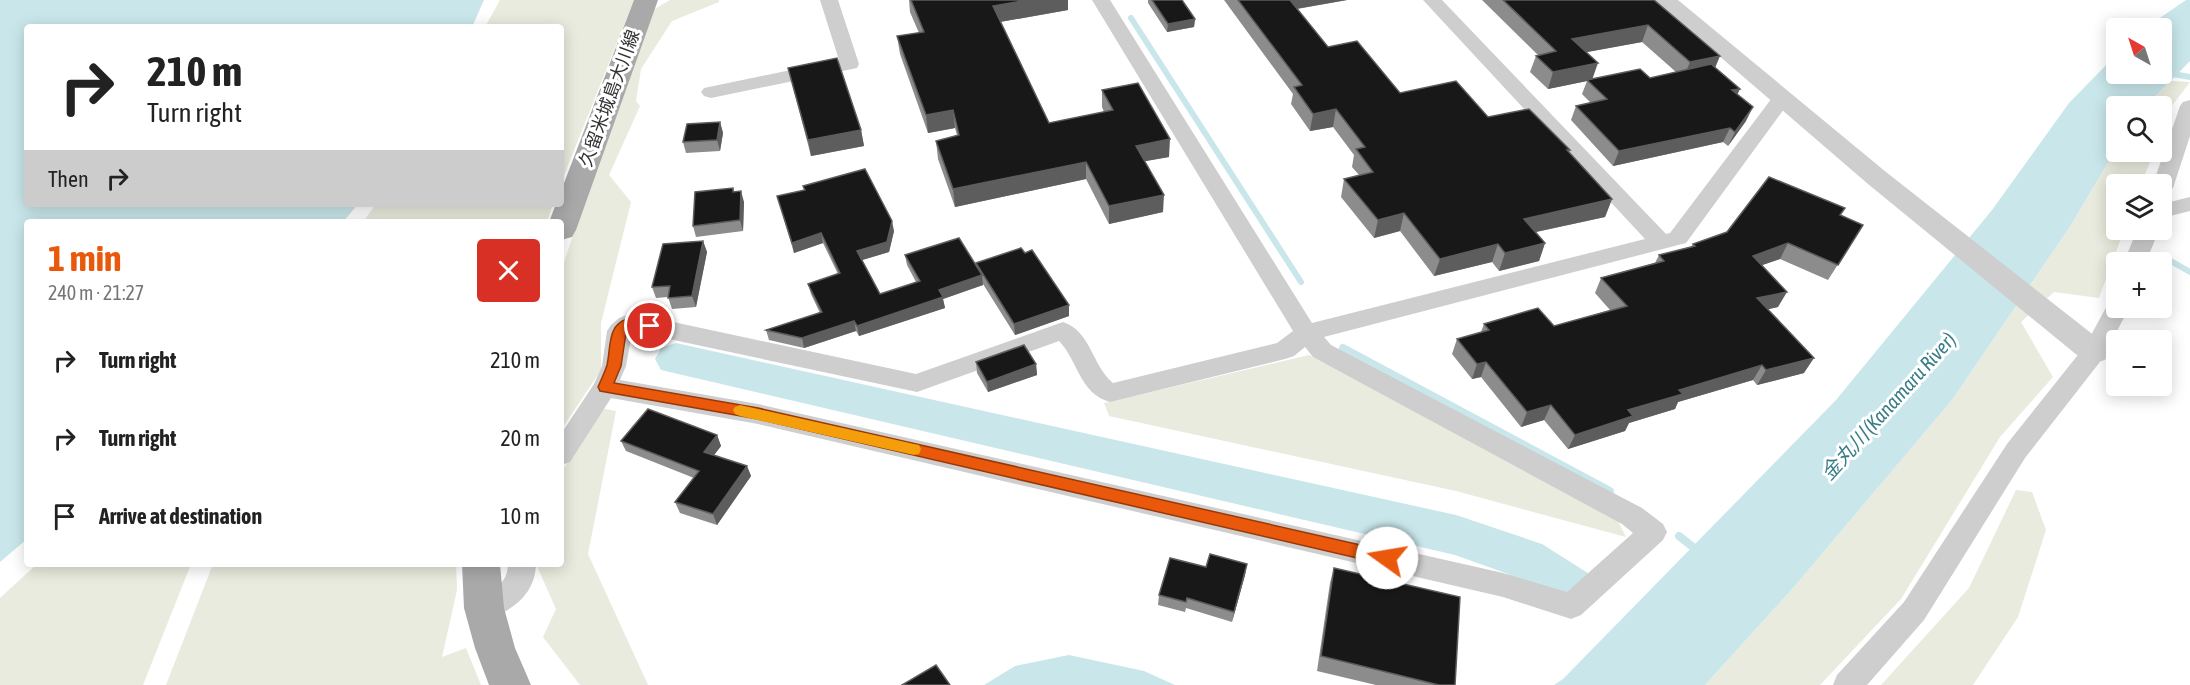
<!DOCTYPE html>
<meta charset="utf-8">
<style>
body{margin:0;font-family:"Asap Condensed","Noto Sans JP",sans-serif;background:#f6f6f6;color:#222;height:100vh;display:flex;flex-direction:column;font-size:22px;white-space:nowrap}
*{box-sizing:border-box;margin:0}
p{font-size:20px;color:#767676}
.icon{flex:none;width:33px;height:33px;fill:none;stroke:currentColor;stroke-width:2;stroke-linecap:round;stroke-linejoin:round}
.map{position:relative;flex:1;overflow:hidden}
.details{position:absolute;left:24px;top:219px;width:540px;height:348px;display:flex;flex-direction:column;background:#fff;border-radius:6px;box-shadow:0 3px 15px #0003}
.details>*{flex:none}
.hud{position:absolute;left:24px;top:24px;width:540px;height:183px;border-radius:6px;box-shadow:0 3px 15px #0003;background:#fff;color:#222;overflow:hidden}
.needle{width:39px;rotate:321deg}
.buttons{position:absolute;left:2106px;top:18px;display:grid;gap:12px}
.buttons a{display:grid;place-items:center;width:66px;height:66px;border-radius:6px;background:#fff;box-shadow:0 3px 15px #0003;font-size:30px}
.pin{position:absolute;display:grid;place-items:center;width:51px;height:51px;color:#fff;margin:-26px;border:3px solid #fff;border-radius:50%;box-shadow:0 2px 6px #0007}
.me{position:absolute;width:66px;margin:-33px;rotate:283deg;stroke-linejoin:round;filter:drop-shadow(0 0 4px #0008)}
.turn{display:flex;align-items:center;gap:21px;height:126px;padding:0 24px;font-size:27px}
.turn .icon{width:78px;height:78px;stroke-width:2.5}
.turn b{display:block;font-size:42px;line-height:51px}
.then{display:flex;align-items:center;height:57px;padding:0 24px;background:#0003;gap:12px;font-size:22px}
.round{display:grid;place-items:center;flex:none;width:63px;height:63px;border-radius:6px;background:#f6f6f6}
.headline{display:flex;align-items:center;justify-content:space-between;height:102px;padding:0 24px}
h1{font-size:36px;font-weight:700;line-height:45px;color:#ea580c}
ul{padding:0;list-style:none}
li{display:flex;align-items:center;gap:18px;height:78px;padding:0 24px}
li div{flex:1}
li b{display:block;font-size:22px}
li em{font-style:normal}
.map>svg:first-child{display:block}
</style>
<div class="map">
<svg width="2190" height="685" viewBox="0 0 2190 685">
<rect width="100%" height="100%" fill="#fff"/>
<g fill="#e8ebdd">
<path d="M500,0H634L561,183V27H485Z"/>
<path d="M670,0H719V2L672,21L641,69L636,101L640,106L609,175L631,202L601,323V370L561,430V272L589,185L653,10Z"/>
<path d="M2171,81L2190,82L2171,107L2162,131V106H2146Z"/>
<path d="M2116,149V152H2154L2141,184H2116V230H2124L2099,298L2054,292L2021,322L2053,377L2000,437L1901,599L1820,685H1705L1793,588L1952,400L2071,225Z"/>
<path d="M376,204H553L547,222H363Z"/>
<path d="M1309,355L1615,515L1626,537L1456,491L1109,416L1104,403Z"/>
<path d="M601,408L616,411L588,554L648,685H580L543,637L556,609L536,564H561V473Z"/>
<path d="M2016,490L2032,492L2046,530L2018,617L1973,685H1881L1969,588Z"/>
<path d="M37,564H191L143,685H0V598Z"/>
<path d="M213,564H456L457,590L442,657L466,648L481,685H166Z"/>
</g>
<g fill="#c9e7eb">
<path d="M0,0H484L472,27H27V204H358L343,222H27V539L0,562Z"/>
<path d="M2186,0H2190V61L2146,106H2116V149L2071,225L1952,400L1793,588L1705,685H1554L1563,679L1836,400L1992,210L2069,103L2116,55V74H2162V28H2145Z"/>
<path d="M1069,655L1144,671L1175,685H984L1015,666Z"/>
</g>
<g fill="none" stroke-linecap="round" stroke-linejoin="round">
<g stroke="#c9e7eb" stroke-width="6">
<path d="M1131,18L1301,282"/>
<path d="M2162,72L2190,77"/>
<path d="M2169,260L2190,272"/>
</g>
<g stroke="#c9e7eb" stroke-width="8">
<path d="M1343,348L1610,491"/>
<path d="M1679,536L1698,551"/>
</g>
<path fill="#c9e7eb" fill-rule="evenodd" d="M676,343L1456,515L1542,544L1591,575L1598,590L1591,605L1573,612L1555,605L1508,574L1455,555L661,370L655,359L661,348Z"/>
<g fill="#cecece" fill-rule="evenodd">
<path d="M820,0H838L859,64L857,68L711,98L704,96L701,92L704,88L839,60Z"/>
<path d="M1092,0H1110L1312,323L1645,239L1423,0H1442L1666,234L1670,233L1775,94H1789L1792,98L1686,243L1324,337L1331,345L1642,508L1663,524L1667,532L1663,540L1581,615L1571,619L1503,597L758,424L611,398L570,462L561,465V434L594,384L602,366L607,331L611,325L619,318L627,315L650,317L916,374L1063,322C1091,331 1092,366 1113,383L1277,343L1293,331ZM632,333L650,335L917,392L1059,341C1079,362 1079,393 1110,402L1285,359L1294,356L1305,347L1313,357L1622,524L1633,533L1567,592L1503,573L758,404L620,380L626,366Z"/>
<path d="M2190,100V136L2173,188L2169,193L2162,195V184H2153L2180,106L2183,102Z"/>
<path d="M2190,197V211L2162,218V204Z"/>
<path d="M2137,230H2159L2146,262H2124Z"/>
<path d="M2116,300V308H2129L2103,358L2025,458L1924,620L1867,685H1833L1837,675L1904,602L2007,444L2085,346L2109,302Z"/>
<path d="M508,564H536C535,596 511,611 484,621L474,617L470,608C480,587 507,594 508,564Z"/>
</g>
<path fill="#cecece" fill-rule="evenodd" d="M1654,0H1678L1886,172L2105,344L2109,352L2105,360L2094,363L2083,360L1868,184Z"/>
<g fill="#a9a9a9" fill-rule="evenodd">
<path d="M634,0H658L576,230L572,237L561,240V222H549L556,204H561V191Z"/>
<path d="M462,564H500L504,608L515,648L531,685H489L475,648L464,608Z"/>
</g>
</g>
<g fill="#8c8c8c" fill-rule="evenodd">
<path d="M909,0H1068V10L1000,22L1049,123L1104,112L1102,107V90L1169,157L1145,161L1163,212L1109,224L1086,179L955,207L938,159L936,141L957,135L955,128L928,133L900,54L897,36L919,33L910,12Z"/>
<path d="M1148,0H1182L1195,19L1194,27L1167,32L1148,3Z"/>
<path d="M1224,0H1347L1297,9L1328,47L1400,93L1488,117L1570,150L1569,153L1612,199L1605,217L1536,232L1545,243L1539,261L1499,271L1492,262L1434,276L1400,231L1374,238L1341,197L1344,179L1359,175L1352,167L1354,155L1333,127L1310,131L1291,104L1293,94Z"/>
<path d="M1482,0H1654L1715,68L1737,95L1746,121L1728,146L1723,142L1613,166L1571,120L1576,106L1591,103L1582,94L1587,81L1548,89L1530,72L1536,56L1538,55ZM1642,42L1676,72L1650,78L1592,79L1586,52Z"/>
<path d="M788,68L861,130L864,146L811,156Z"/>
<path d="M720,122L723,133L720,151L686,153L683,142Z"/>
<path d="M803,186L894,231L889,252L862,260L880,294L916,282L907,265L905,255L976,265V263L1069,316L1015,335L983,284V285L943,299L945,308L859,336L856,331L804,348L769,340L766,330L820,313L811,294L808,284L838,274L823,243L794,253L777,196L804,190Z"/>
<path d="M733,188L734,191L744,202L743,231L696,237L693,226Z"/>
<path d="M1841,215L1863,225L1828,280L1780,259L1762,265L1778,307L1768,309L1804,373L1757,385L1753,380L1678,402L1675,409L1629,423L1625,431L1568,449L1544,420L1521,427L1481,377L1472,379L1452,354L1457,339L1481,332L1484,324L1554,326L1610,310L1595,293L1601,278L1655,263L1659,255L1691,247L1693,244Z"/>
<path d="M703,241L707,252L696,307L672,309L668,297L656,298L652,287Z"/>
<path d="M976,362L1036,364L1037,375L988,392L977,373Z"/>
<path d="M717,435L721,446L714,455L747,466L751,476L717,525L680,513L675,502L694,478L626,451L621,441Z"/>
<path d="M1247,564L1245,575L1232,622L1186,608L1185,612L1158,605L1159,595L1206,567Z"/>
<path d="M1334,568L1455,685H1376L1317,671L1330,583Z"/>
</g>
<g fill="#5d5d5d">
<path d="M1028,0H1068V10L994,23L993,6Z"/>
<path d="M1285,0H1347L1284,11Z"/>
<path d="M1195,19L1194,27L1167,32L1168,24Z"/>
<path d="M1648,25L1642,42L1566,56L1572,39Z"/>
<path d="M1720,56L1713,73L1683,79L1690,62Z"/>
<path d="M1598,63L1592,80L1548,89L1553,72Z"/>
<path d="M1740,89L1734,102L1732,90Z"/>
<path d="M1753,107L1746,121L1728,146L1735,132Z"/>
<path d="M1336,109L1333,127L1310,131L1313,114Z"/>
<path d="M953,110L955,128L928,133L926,115Z"/>
<path d="M720,122L723,133L720,151L717,140Z"/>
<path d="M1730,128L1723,142L1613,166L1619,151Z"/>
<path d="M861,130L864,146L811,156L808,140Z"/>
<path d="M1170,139L1169,157L1135,163L1136,146Z"/>
<path d="M1086,162V179L955,207L953,189Z"/>
<path d="M741,191L744,202L743,231L740,220Z"/>
<path d="M1164,195L1163,212L1109,224V206Z"/>
<path d="M1612,199L1605,217L1517,236L1524,219Z"/>
<path d="M1404,213L1400,231L1374,238L1378,220Z"/>
<path d="M892,221L894,231L889,252L859,261L857,251Z"/>
<path d="M821,233L823,243L794,253L792,243Z"/>
<path d="M703,241L707,252L696,307L692,296Z"/>
<path d="M1545,243L1539,261L1499,271L1505,253Z"/>
<path d="M1788,243L1780,259L1745,271L1753,256Z"/>
<path d="M1498,244L1492,262L1434,276L1440,259Z"/>
<path d="M982,275L983,285L943,299L945,308L859,336L857,326L939,290Z"/>
<path d="M1787,292L1778,307L1748,314L1757,298Z"/>
<path d="M1069,305V316L1015,335L1014,324Z"/>
<path d="M854,321L856,331L804,348L802,338Z"/>
<path d="M1814,358L1804,373L1757,385L1766,370Z"/>
<path d="M1486,362L1481,377L1472,379L1477,364Z"/>
<path d="M1036,364L1037,375L988,392L987,382Z"/>
<path d="M1762,365L1753,380L1678,402L1675,409L1629,423L1625,431L1568,449L1575,435L1628,410L1679,390Z"/>
<path d="M1551,405L1544,420L1521,427L1527,412Z"/>
<path d="M717,435L721,446L708,463L704,452Z"/>
<path d="M747,466L751,476L717,525L713,514Z"/>
<path d="M1247,564L1245,575L1232,622L1234,612Z"/>
</g>
<g fill="#181818" stroke="#5d5d5d" stroke-width="1.5">
<path d="M911,0H1028L993,6L1049,123L1113,110L1102,90L1138,83L1170,139L1136,146L1164,195L1109,206L1086,162L953,189L936,141L959,135L953,110L926,115L897,36L924,32Z"/>
<path d="M1152,0H1182L1195,19L1168,24Z"/>
<path d="M1238,0H1290L1328,47L1357,41L1400,93L1456,81L1488,117L1529,109L1570,150H1567L1612,199L1524,219L1545,243L1505,253L1498,244L1440,259L1404,213L1378,220L1344,179L1373,172L1356,149L1365,147L1336,109L1313,114L1294,87L1302,85Z"/>
<path d="M1503,0H1654L1720,56L1690,62L1648,25L1572,39L1598,63L1553,72L1536,56L1556,51Z"/>
<path d="M837,58L861,130L808,140L788,68Z"/>
<path d="M1711,64L1740,89L1732,90L1753,107L1735,132L1730,128L1619,151L1576,106L1607,99L1587,80L1640,69L1650,78Z"/>
<path d="M720,122L717,140L683,142L687,124Z"/>
<path d="M865,169L892,221L887,242L857,251L880,294L920,281L905,255L959,238L982,275L939,290L943,297L857,326L854,321L802,338L766,330L822,312L808,284L840,273L821,233L792,243L777,196L805,190L803,186Z"/>
<path d="M1769,177L1845,208L1840,215L1863,225L1838,265L1788,243L1753,256L1787,292L1757,298L1814,358L1766,370L1762,365L1679,390L1683,394L1628,410L1633,416L1575,435L1551,405L1527,412L1486,362L1477,364L1457,339L1489,330L1484,324L1538,308L1554,326L1627,306L1601,278L1664,261L1659,255L1695,246L1693,244L1727,232Z"/>
<path d="M733,188V192L741,191L740,220L693,226L695,192Z"/>
<path d="M703,241L692,296L668,298L670,286L652,287L663,244Z"/>
<path d="M1021,248L1025,253L1032,250L1069,305L1014,324L976,263Z"/>
<path d="M1024,345L1036,364L987,382L976,362Z"/>
<path d="M648,409L717,435L704,452L747,466L713,514L675,502L699,471L621,441Z"/>
<path d="M1210,554L1247,564L1234,612L1187,598L1186,602L1159,595L1170,558L1206,567Z"/>
<path d="M1334,568L1460,597L1455,685H1439L1321,656Z"/>
<path d="M936,665L950,685H902Z"/>
</g>
<path fill="#ea580c" stroke="#983908" stroke-width="1.5" d="M627,319L650,321L656,326L650,331L629,329L626,333L621,366L614,383L758,408L1387,551L1392,553L1395,558L1392,563L1387,565L758,419L600,391L598,387C601,380 605,372 607,365C611,348 607,325 627,319Z"/>
<path fill="#f59e0b" d="M740,405L914,444L919,445L921,449L919,454L914,455L740,416L735,414L733,410L735,407Z"/>
<g text-anchor="middle" dominant-baseline="central" stroke-width="6" stroke-linejoin="round" paint-order="stroke">
<g font-size="18" fill="#313131" stroke="#fff">
<text transform="translate(609 98) rotate(-70)">久留米城島大川線</text>
</g>
<g font-size="20" font-style="italic" fill="#3a7d87" stroke="#fff">
<text transform="translate(1888 406) rotate(-48)">金丸川 (Kanamaru River)</text>
</g>
</g>
</svg>
<div class="buttons">
<a><svg class="needle" viewBox="-14 -14 28 28"><path d="M0-13l5 13h-10z" fill="#e53935"/><path d="M0 13l5-13h-10z" fill="#767676"/></svg></a>
<a><svg class="icon" aria-label="search" viewBox="0 0 24 24"><circle cx="10" cy="10" r="6"/><path d="M15 15l6 6"/></svg></a>
<a><svg class="icon" aria-label="layers" viewBox="0 0 24 24"><path d="M12 4l9 5-9 5-9-5zM3 14l9 5 9-5"/></svg></a>
<a>+</a>
<a>−</a>
</div>
<div class="pin" style="left:650px;top:326px;background:#d93025"><svg class="icon" aria-label="arrive" viewBox="0 0 24 24"><path d="M6 21V4h12l-3 4 3 4H6"/></svg></div>
<svg class="me" style="left:1387px;top:558px" viewBox="-20 -20 40 40"><circle r="19" fill="#fff"/><path d="M0-13L10 11 0 6-10 11z" fill="#ea580c"/></svg>
<div class="hud">
<div class="turn"><svg class="icon" aria-label="right" viewBox="0 0 24 24"><path d="M7 20v-9h11M14 6l5 5-5 5"/></svg><div><b>210 m</b>Turn right</div></div>
<div class="then">Then<svg class="icon" aria-label="right" viewBox="0 0 24 24"><path d="M7 20v-9h11M14 6l5 5-5 5"/></svg></div>
</div>
<section class="details">
<div class="headline"><div><h1>1 min</h1><p>240 m · 21:27</p></div><a class="round" style="background:#d93025;color:#fff"><svg class="icon" aria-label="close" viewBox="0 0 24 24"><path d="M6 6l12 12M18 6L6 18"/></svg></a></div>
<ul>
<li><svg class="icon" aria-label="right" viewBox="0 0 24 24"><path d="M7 20v-9h11M14 6l5 5-5 5"/></svg><div><b>Turn right</b></div><em>210 m</em></li>
<li><svg class="icon" aria-label="right" viewBox="0 0 24 24"><path d="M7 20v-9h11M14 6l5 5-5 5"/></svg><div><b>Turn right</b></div><em>20 m</em></li>
<li><svg class="icon" aria-label="arrive" viewBox="0 0 24 24"><path d="M6 21V4h12l-3 4 3 4H6"/></svg><div><b>Arrive at destination</b></div><em>10 m</em></li>
</ul>
</section>
</div>
